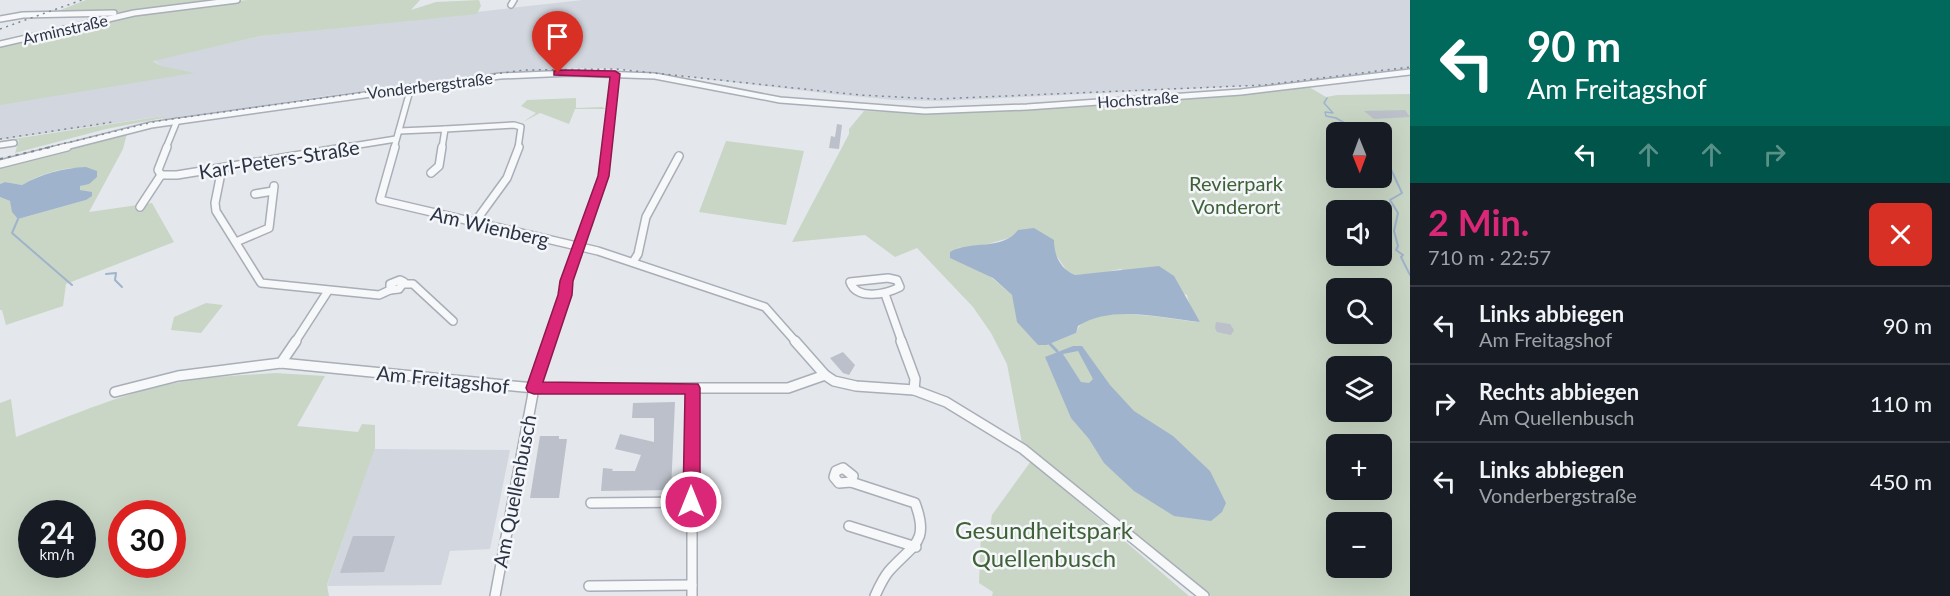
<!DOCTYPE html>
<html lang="de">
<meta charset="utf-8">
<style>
body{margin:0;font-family:Lato,sans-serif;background:#20242c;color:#f1f3f6;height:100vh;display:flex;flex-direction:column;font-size:22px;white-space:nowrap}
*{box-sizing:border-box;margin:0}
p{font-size:20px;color:#9ea1a6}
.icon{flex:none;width:33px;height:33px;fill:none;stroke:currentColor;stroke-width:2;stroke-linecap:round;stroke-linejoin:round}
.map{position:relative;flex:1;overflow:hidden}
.side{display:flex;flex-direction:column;background:#171b24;width:540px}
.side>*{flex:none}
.hud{background:#00695c;color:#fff;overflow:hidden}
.needle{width:39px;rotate:179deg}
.tools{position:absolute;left:1326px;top:122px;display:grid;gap:12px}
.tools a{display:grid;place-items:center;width:66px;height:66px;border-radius:9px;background:#171b24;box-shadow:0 6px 24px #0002;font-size:30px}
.speed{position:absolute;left:18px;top:500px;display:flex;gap:12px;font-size:30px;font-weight:700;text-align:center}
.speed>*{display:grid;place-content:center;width:78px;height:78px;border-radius:50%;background:#171b24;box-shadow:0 6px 24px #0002;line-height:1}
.speed small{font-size:15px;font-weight:400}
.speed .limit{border:9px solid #d22;background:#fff;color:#111}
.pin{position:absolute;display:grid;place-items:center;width:51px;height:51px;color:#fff;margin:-62px -26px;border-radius:50% 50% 50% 0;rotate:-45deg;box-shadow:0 0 6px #0007}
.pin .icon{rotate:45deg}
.me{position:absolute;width:66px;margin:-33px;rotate:0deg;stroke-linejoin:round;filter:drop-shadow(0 0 4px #0008)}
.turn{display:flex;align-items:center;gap:21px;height:126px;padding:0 18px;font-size:27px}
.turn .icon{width:78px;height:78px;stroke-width:2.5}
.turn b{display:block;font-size:42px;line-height:51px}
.lanes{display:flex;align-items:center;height:57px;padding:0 18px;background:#0003;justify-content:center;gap:30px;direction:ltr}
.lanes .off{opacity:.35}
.round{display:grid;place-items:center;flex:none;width:63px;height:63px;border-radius:9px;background:#20242c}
.overview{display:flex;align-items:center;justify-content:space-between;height:102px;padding:0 18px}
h1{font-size:36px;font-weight:700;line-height:45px;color:#db2777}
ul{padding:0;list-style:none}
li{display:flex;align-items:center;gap:18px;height:78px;padding:0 18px;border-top:2px solid #363941}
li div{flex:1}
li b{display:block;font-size:22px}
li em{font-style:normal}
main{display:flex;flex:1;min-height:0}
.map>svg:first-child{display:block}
</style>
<main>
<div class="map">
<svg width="1410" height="596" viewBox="0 0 1410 596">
<rect width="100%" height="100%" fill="#e4e7ec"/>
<g fill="#d2d6de">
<path d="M583,0H1410V68L1268,85L941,101L894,100L832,94L621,69L578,68L512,72L317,97L163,121V116L0,140V93L160,65L153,60L260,36Z"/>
<path d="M374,449L510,450L490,549L450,551L441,585L327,586Z"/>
</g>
<g fill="#c9d6c5" fill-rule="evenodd">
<path d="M86,0H230L134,12L53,13Z"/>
<path d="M247,0H420L411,10L436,2L479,0L481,6L477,14L260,36L153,61L161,66L194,73L0,105V45L138,14Z"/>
<path d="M1309,87L1326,97L1337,95L1410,94V596H1211L1022,443L1007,364L991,333L973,307L917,248L895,257L865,235L792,242L849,134V129L864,111L942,113L1013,110ZM1336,132H1382V177H1336ZM1336,210H1382V255H1336ZM1013,237L1054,252L1067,271L1075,275L1102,273L1120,269L1187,295L1190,307L1200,322C1173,321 1086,299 1076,333L1047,345H1038L1012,295L957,248L984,245ZM1336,288H1382V333H1336ZM1336,366H1382V411H1336ZM1336,444H1382V489H1336ZM1336,522H1382V567H1336Z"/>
<path d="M576,98V108L602,107L606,109H575L569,124L540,113L523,122L536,113L521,106L527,100Z"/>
<path d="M164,116L163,118L106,129L15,153L19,140L0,143V141Z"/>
<path d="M127,133L123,149L89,212L152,203L174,242L66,284L63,306L6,325L2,310H0V197L10,201L18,219L86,200V192L80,190V186L97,177V172C75,162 42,173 22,185L5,182L0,184V167Z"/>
<path d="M726,141L804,151L786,225L699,212Z"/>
<path d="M206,303L223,305L201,333L171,330L174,317Z"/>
<path d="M275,373L325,376L297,426L358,432L362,424L375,425V448L327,585L329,596H0V403L11,399L16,437C73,415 131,389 192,380C219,376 247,375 275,373ZM32,513H82V564H32ZM122,513H172V564H122Z"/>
<path d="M1031,461L1189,596H992L993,592L979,583L981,534L989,536L992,515Z"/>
</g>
<g fill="#9fb4cc" fill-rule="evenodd">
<path d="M86,167L97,171V177L89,184L80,186V190L92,192V196L86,200L18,219L12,212L10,201L0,197V184L5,182L22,185C41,174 63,168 86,167Z"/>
<path d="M1034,228L1054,240C1054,255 1060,269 1075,275L1159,266L1174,276L1200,322C1162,318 1112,304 1078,326L1076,333L1047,345H1038L1017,322L1012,295L993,278L950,258V252C970,240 1003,251 1018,230Z"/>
<path d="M1073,346H1082L1110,385L1134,411L1173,436L1210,471L1226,503L1222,512L1211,521L1174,516L1134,491L1104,463L1089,439L1071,418L1045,357ZM1078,351L1093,379L1089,383L1081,382L1063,354Z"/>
</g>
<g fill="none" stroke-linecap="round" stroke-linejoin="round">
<path stroke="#9fb4cc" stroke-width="1.5" d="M1327,98L1324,103L1333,113L1325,112L1326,116L1336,118L1360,132"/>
<g stroke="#9fb4cc" stroke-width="2">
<path d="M1382,150L1402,193L1390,200L1398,213L1394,231L1398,246L1396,250L1403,255L1401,257L1410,275"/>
<path d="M18,219L12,233L72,285"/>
<path d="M106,274L116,273L115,280L122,287"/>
</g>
<path stroke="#9fb4cc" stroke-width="3" d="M1050,344L1057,351"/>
</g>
<g fill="#bbc0ca">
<path d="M1405,110L1410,117L1374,119L1364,111Z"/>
<path d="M837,124L842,125L839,149L829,148L831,136L835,137Z"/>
<path d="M1216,322L1230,324L1234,330L1231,335L1217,332L1215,328Z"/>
<path d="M843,352L855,365L849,375L843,373L830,358Z"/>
<path d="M675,402L671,490L601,491L603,468L613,469L612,471H635L641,455L615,449L620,434L654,442V418H632L633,403Z"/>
<path d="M540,436H559V439H567L559,498H530Z"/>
<path d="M353,536H395L384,572L340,573Z"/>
</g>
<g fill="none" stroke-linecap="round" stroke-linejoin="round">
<g stroke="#a9aeb7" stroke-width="8">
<g id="minor-far2">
<path d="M511,5L514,0"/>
<path d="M0,19L23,15L114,13"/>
<path d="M0,44L134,13L237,0"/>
<path d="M445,129L514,125L521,127L518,148"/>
<path d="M399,131L445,129L442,148"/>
<path d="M0,145L14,143"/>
<path d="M61,148L151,125L500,76L571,73L655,76L780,100L925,111L1027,107L1241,92L1410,72"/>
<path d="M166,148L177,121"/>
<path d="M340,148L396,139"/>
<path d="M394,148L411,87"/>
<path d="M607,148L615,74"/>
</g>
</g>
<g stroke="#a9aeb7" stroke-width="10">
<g id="minor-far1">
<path d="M395,147L380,200L598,251L765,307L796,342"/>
<path d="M0,164L67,147"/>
<path d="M222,168L215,203L216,211L261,283L379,295L390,290"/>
<path d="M431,173L439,166L442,147"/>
<path d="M161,175H177L349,147"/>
<path d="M161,175L158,170L167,147"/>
<path d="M255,194L273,191"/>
<path d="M140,207L161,175"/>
<path d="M475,222L507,178L519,147"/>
<path d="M236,242L269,228L274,186"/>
<path d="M633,262L638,254L646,217L679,156"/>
<path d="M888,278L897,280L900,287C886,294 857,301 850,282Z"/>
<path d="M400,280L404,282L399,289L390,290V284Z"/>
<path d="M404,284H413L453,321"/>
<path d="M885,294L902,342"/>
<path d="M295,342L328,291"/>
<path d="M549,342L565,295L567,281L604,176L607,147"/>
</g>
</g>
<g stroke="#a9aeb7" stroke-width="12">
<g id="minor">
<path d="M795,341L825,375"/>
<path d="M901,341L915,379L914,390"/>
<path d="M281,363L296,341"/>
<path d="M692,388V596"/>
<path d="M115,392L178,376L281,363L534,388H788L825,375L834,381L856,386L914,390L946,402L1023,449L1204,596"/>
<path d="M843,468L853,476L851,482L839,483L834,477L836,471Z"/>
<path d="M851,482L915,503C930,543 913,544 889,571C883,578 879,587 875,596"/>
<path d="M591,503L691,502"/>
<path d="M849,526L916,547"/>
<path d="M589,586L692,585"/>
<path d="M495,596L534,388L550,341"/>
</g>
</g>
<use href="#minor-far2" stroke="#f7f8fa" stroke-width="5"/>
<use href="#minor-far1" stroke="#f7f8fa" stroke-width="7"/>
<use href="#minor" stroke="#f7f8fa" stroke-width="9"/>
<g stroke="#7d8696" stroke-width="1.5" stroke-dasharray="2 4.5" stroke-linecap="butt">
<path d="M0,29L82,0"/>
<path d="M0,139L113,122"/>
<path d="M45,148L158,121L524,70L616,69L860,95L935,99L1264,85L1410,67"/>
</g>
<path stroke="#7d8696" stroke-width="2" stroke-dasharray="3 5" stroke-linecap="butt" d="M0,159L51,147"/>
</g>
<path fill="#db2777" stroke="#8e194d" stroke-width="1.5" d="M558,70L615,71L620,74L609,176L573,281L572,295L543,382L698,384L700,388V502L697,508L691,510L685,508L683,502L685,394H534L528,392L526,388L558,295L560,281L598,176L610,77L554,75V71Z"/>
<g text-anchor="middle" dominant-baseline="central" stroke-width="5" stroke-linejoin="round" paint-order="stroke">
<g font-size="16" fill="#2b3445" stroke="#f4f6f9">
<text transform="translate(65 29) rotate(-13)">Arminstraße</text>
<text transform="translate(430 85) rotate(-7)">Vonderbergstraße</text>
<text transform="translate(1138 99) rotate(-4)">Hochstraße</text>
</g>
<g font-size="20" fill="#2b3445" stroke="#f4f6f9">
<text transform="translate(279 159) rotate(-9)">Karl-Peters-Straße</text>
<text transform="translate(490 226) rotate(13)">Am Wienberg</text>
<text transform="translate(443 379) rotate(6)">Am Freitagshof</text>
<text transform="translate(514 491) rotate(-79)">Am Quellenbusch</text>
</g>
<g font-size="20" fill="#3f6138" stroke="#f4f6f9">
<text x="1236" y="183">Revierpark<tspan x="1236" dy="23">Vonderort</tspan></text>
</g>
<g font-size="24" fill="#3f6138" stroke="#f4f6f9">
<text x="1044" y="529">Gesundheitspark<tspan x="1044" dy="28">Quellenbusch</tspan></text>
</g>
</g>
</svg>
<div class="tools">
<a><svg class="needle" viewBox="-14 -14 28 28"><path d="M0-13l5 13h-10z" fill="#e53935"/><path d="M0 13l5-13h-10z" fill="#9ea1a6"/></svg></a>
<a><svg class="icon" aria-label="sound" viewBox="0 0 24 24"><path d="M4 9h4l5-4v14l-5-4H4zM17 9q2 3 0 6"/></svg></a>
<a><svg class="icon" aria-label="search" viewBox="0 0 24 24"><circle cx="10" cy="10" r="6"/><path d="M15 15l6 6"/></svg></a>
<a><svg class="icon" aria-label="layers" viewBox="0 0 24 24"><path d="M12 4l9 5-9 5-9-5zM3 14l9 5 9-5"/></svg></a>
<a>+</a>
<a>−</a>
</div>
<div class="speed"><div>24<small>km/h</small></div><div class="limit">30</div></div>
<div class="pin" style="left:558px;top:73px;background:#d93025"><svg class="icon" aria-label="arrive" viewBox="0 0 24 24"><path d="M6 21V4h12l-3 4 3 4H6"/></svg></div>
<svg class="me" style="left:691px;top:502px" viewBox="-20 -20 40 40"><circle r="17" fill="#db2777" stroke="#fff" stroke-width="3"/><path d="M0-11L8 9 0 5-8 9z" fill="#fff"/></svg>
</div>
<section class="side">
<div class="hud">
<div class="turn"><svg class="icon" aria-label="left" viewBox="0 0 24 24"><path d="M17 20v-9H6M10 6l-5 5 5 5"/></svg><div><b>90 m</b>Am Freitagshof</div></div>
<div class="lanes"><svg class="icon" aria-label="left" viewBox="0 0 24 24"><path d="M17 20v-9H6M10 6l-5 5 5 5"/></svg><svg class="icon off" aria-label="ahead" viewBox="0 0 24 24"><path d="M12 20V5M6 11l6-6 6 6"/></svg><svg class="icon off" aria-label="ahead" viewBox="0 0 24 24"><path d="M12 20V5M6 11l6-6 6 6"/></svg><svg class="icon off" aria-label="right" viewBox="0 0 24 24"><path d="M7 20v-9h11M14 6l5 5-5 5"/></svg></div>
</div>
<div class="overview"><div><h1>2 Min.</h1><p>710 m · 22:57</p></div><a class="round" style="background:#d93025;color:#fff"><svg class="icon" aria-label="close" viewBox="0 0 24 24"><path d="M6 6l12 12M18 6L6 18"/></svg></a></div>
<ul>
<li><svg class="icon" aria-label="left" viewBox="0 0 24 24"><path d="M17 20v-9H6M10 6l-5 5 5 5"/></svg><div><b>Links abbiegen</b><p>Am Freitagshof</p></div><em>90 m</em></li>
<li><svg class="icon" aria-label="right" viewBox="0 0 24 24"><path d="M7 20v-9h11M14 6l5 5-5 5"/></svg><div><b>Rechts abbiegen</b><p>Am Quellenbusch</p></div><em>110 m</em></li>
<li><svg class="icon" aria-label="left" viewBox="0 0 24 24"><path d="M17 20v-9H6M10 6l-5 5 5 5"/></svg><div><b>Links abbiegen</b><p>Vonderbergstraße</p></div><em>450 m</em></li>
</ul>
</section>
</main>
